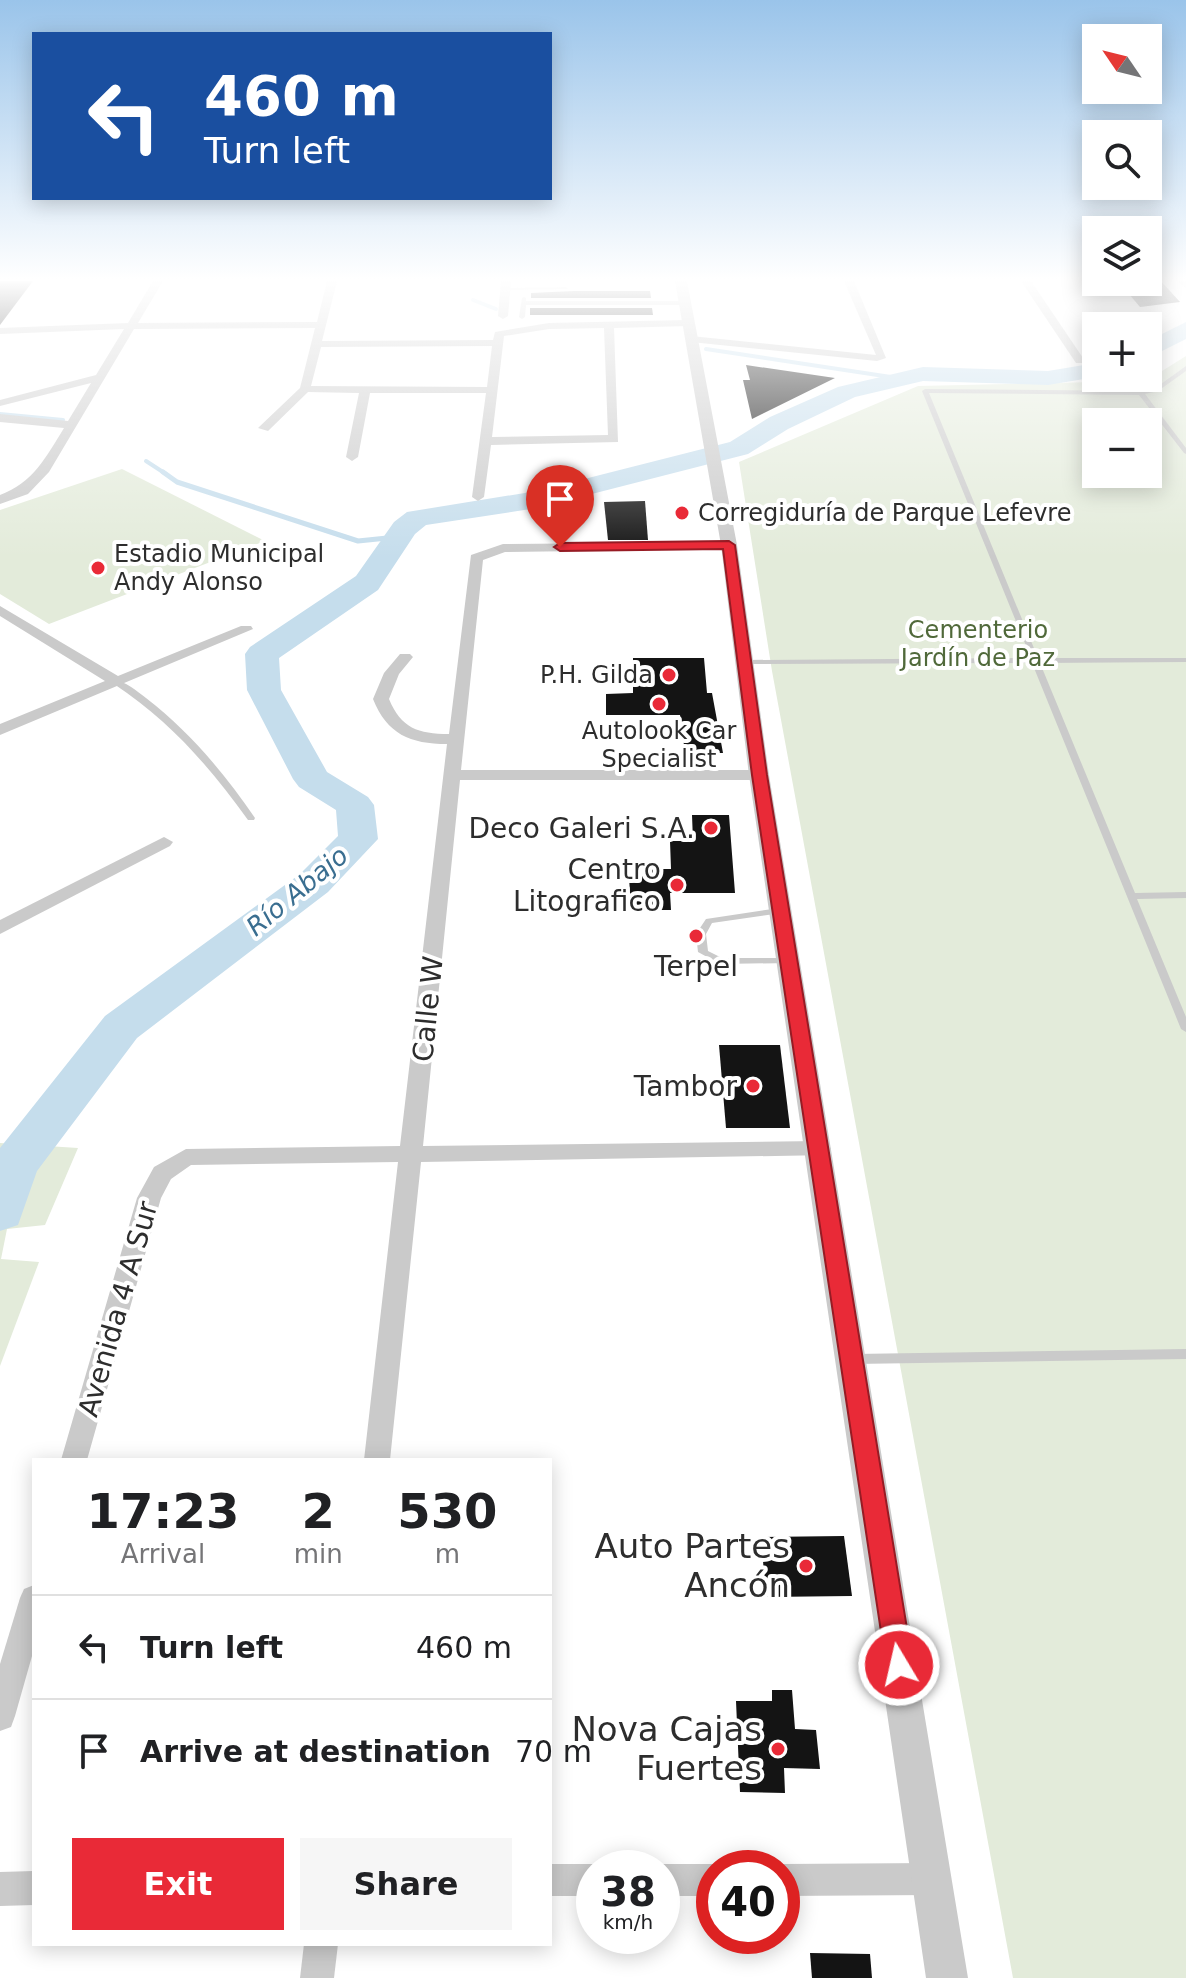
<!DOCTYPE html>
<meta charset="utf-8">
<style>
body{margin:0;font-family:"DejaVu Sans",sans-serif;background:#f6f6f6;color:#202124;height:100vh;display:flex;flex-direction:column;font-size:30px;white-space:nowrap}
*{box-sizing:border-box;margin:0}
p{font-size:26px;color:#757577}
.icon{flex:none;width:44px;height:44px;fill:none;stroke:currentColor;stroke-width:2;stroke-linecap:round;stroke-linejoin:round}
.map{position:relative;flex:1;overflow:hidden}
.side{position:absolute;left:32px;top:1458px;width:520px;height:488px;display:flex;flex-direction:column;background:#fff;border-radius:0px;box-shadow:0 4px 20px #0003}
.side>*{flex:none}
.top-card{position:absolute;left:32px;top:32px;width:520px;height:168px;border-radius:0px;box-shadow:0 4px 20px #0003;background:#1a4fa0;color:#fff;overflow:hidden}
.needle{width:52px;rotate:305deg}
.tools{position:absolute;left:1082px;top:24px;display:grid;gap:16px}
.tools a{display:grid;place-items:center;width:80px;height:80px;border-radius:0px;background:#fff;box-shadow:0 4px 20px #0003;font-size:40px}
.speed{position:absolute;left:576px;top:1850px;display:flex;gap:16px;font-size:40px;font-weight:700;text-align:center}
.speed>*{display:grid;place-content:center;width:104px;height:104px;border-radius:50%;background:#fff;box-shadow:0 4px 20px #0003;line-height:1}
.speed small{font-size:20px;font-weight:400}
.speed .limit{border:12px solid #d22;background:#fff;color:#111}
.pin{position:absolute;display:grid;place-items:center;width:68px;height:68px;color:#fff;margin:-82px -34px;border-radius:50% 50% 50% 0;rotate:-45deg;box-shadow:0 0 8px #0007}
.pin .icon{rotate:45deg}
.me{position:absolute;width:88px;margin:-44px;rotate:351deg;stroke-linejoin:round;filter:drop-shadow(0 0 6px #0008)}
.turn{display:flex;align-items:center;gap:28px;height:168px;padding:0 40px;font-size:36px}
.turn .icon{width:104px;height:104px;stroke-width:2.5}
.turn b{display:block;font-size:56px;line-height:68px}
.eta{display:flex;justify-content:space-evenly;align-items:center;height:136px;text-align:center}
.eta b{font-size:48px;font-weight:700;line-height:56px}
.cta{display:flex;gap:16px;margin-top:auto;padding:16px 40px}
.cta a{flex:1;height:92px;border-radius:0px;background:#e92a37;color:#fff;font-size:32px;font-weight:700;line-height:92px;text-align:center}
.cta a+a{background:#f6f6f6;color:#202124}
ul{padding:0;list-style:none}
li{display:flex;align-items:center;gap:24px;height:104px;padding:0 40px;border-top:2px solid #e0e0e0}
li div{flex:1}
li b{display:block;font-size:30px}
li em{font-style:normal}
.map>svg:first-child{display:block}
</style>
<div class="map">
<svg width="1186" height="1978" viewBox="0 0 1186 1978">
<rect width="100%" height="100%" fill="#fff"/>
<g fill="#e3ebda" fill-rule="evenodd">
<path d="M1186,356V1978H1013L772,671L739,462L918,386L1146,381ZM1096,422H1148V474H1096Z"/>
<path d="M122,469L265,541L49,624L0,594V510Z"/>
<path d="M0,1143L78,1148L45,1225L7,1229L1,1259L39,1262L0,1366Z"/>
</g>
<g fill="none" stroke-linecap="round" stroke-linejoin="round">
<g stroke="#c5ddec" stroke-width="4">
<path d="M473,300L496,309"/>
<path d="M706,349L904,379"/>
<path d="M0,414L63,420"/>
<path d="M146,461L166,474"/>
</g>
<path stroke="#c5ddec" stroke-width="5" d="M163,472L177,482L358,541L397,537"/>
<g fill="#c5ddec" fill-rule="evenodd">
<path d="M1186,322V339L1148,358V341Z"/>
<path d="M1096,363V377L1048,385L923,381L855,397L788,429L748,454L537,508L426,525L415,534L378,590L279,658L281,690L327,772L368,797L374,805L378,839L328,892L137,1038L37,1171L18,1225L0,1231V1148L105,1016L300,874L338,836L336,810L299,787L293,779L247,690L245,654L250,647L356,576L394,522L407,512L537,491L730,442L770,417L838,387L923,367L1048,371Z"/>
</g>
</g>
<g fill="#141414">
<path d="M0,281H33L0,325Z"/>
<path d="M1161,281L1180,302L1140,307L1119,282Z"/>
<path d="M574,291H650L651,298H531V293Z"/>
<path d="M530,308H652L653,315H530Z"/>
<path d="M746,365L835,378L752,419L743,380H750Z"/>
<path d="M645,501L648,540H608L604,502Z"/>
<path d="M633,658H704L707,693H712L723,753H714L715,760L686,761L680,715H606V694L633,693Z"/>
<path d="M692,815H729L735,893H670L671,910H631L629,877H635L634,869H671L670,841H693Z"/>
<path d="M719,1045H780L790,1128H726Z"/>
<path d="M844,1536L852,1596L766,1597L761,1537Z"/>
<path d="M772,1690H792L795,1729L816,1730L820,1769L784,1768L785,1793L740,1792L736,1701H772Z"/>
<path d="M810,1953L870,1954L872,1978H812Z"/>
</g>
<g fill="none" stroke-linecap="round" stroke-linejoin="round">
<g fill="#cacaca" fill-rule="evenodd">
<path d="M566,287L568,289L505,290L503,289L505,288Z"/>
<path d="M524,297L526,298V301H684L687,303L684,305H526L525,317L522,319L519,317L522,298Z"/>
<path d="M1186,366V371L1158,391L1145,394L1186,448V454L1184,453L1139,395L929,393L1038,658H1186V662L1040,663L1135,893L1186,892V898L1137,899L1186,1017V1032L1181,1029L1032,663L745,664L741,662L745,660L1031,658L922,391L925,389L1141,391L1154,389Z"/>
<path d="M114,680C125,681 137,691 146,698C190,732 224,773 255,818L254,820H248C209,766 170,721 114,684Z"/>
<path d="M779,908L782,909L784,911L782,913L712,923L706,934L708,951L722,958H787L790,959L792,961L790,963L720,964L698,952L696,934L706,919Z"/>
<path d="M1186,1349V1359L854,1364L850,1363L848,1359L850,1355L854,1354Z"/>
</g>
<g fill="#cacaca" fill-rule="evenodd">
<path d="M153,281H163L138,323L317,322L327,281H337L322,341L493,340L495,332L549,323L688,320L693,323L688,326L614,328L618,442L491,445L484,497L478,501L472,497L486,393H370L358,457L352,461L346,457L359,393L308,392L268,431L258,428L300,388L315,328L134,329L49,472L28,494L0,504V495C33,483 46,457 64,428L0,422V414L68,421L91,383L0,406V400L96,375L124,329L0,334V328L128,323ZM604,328L608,435L492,437L504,336L549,329ZM492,346L487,387L311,386L321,347Z"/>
<path d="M501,281H511L508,316L503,319L498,316Z"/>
<path d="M844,281H854L886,358L877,361L691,342L686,339L691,336L876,355Z"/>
<path d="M1021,281H1031L1085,361L1084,363H1076Z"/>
<path d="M1177,281H1186V288Z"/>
<path d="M734,542V548L729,549L505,552L483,560L461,770H759L767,775L759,780H460L423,1146L820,1141L828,1143L831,1149L828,1155L421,1162L390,1460H364L398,1162L191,1165L171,1179L161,1198L87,1460H61L137,1198L154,1167L186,1149L400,1146L447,744C410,744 387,734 373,699L384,673L400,654H410L413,657L399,674L389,699C401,728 418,734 449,734L471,555L503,544Z"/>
<path d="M0,606L118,676L241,626H251L253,629L0,735V724L105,681L0,616Z"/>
<path d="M164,837L173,842L170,846L0,934V920Z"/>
<path d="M34,1585V1649L15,1716L11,1727L0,1731V1664L20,1598L24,1589Z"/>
<path d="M932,1863L944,1867L948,1879L944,1891L932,1895L782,1896V1868H771L782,1864Z"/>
<path d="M550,1864H594L605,1868H594V1896H550Z"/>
<path d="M662,1864H714L725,1868H714V1896H662V1868H651Z"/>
<path d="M34,1871V1905L0,1906V1872Z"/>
<path d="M304,1944H338L334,1978H300Z"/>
</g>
<path fill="#cacaca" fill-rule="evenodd" d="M675,281H687L737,545L769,775L968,1978H926L749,775L721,545Z"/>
</g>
<linearGradient id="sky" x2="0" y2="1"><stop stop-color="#9ac4ea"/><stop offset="0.5" stop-color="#fff"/><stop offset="1" stop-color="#fff" stop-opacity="0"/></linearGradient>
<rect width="1186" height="558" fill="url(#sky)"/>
<path fill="#e92a37" stroke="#971b24" stroke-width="2" d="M729,541L735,545L767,775L913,1665L909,1674L899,1678L890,1674L886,1665L752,775L723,549L560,551L554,547L560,543Z"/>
<g fill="#e92a37" stroke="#fff" stroke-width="3">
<circle cx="682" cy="513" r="8"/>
<circle cx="98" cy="568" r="8"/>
<circle cx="669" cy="675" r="8"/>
<circle cx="659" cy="704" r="8"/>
<circle cx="711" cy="828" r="8"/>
<circle cx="677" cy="885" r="8"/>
<circle cx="696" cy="936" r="8"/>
<circle cx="753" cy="1086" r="8"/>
<circle cx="806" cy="1566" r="8"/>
<circle cx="778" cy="1749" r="8"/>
</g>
<g text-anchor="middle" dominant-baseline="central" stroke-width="8" stroke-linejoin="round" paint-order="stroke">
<g font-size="24" fill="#2d2d2d" stroke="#fff" text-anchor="start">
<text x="698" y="513">Corregiduría de Parque Lefevre</text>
<text x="114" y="554">Estadio Municipal<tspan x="114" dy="28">Andy Alonso</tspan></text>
<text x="653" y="675" text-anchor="end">P.H. Gilda</text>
<text x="659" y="731" text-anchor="middle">Autolook Car<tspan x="659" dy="28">Specialist</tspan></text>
</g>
<g font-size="24" fill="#50693a" stroke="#fff">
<text x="978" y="630">Cementerio<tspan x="978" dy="28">Jardín de Paz</tspan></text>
</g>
<g font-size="26" font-style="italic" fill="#3a6e90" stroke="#fff">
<text transform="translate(297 891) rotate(-40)">Río Abajo</text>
</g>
<g font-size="28" fill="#2d2d2d" stroke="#fff" text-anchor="end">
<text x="695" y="828">Deco Galeri S.A.</text>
<text x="661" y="869">Centro<tspan x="661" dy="32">Litografico</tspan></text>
<text x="696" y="966" text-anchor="middle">Terpel</text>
<text x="737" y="1086">Tambor</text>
</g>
<g font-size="28" fill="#2d2d2d" stroke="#fff">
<text transform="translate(428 1009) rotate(-84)">Calle W</text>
<text transform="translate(118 1309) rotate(-74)">Avenida 4 A Sur</text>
</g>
<g font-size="34" fill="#2d2d2d" stroke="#fff" text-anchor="end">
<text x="790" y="1546">Auto Partes<tspan x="790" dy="39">Ancón</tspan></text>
<text x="762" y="1729">Nova Cajas<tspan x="762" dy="39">Fuertes</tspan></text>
</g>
</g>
</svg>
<div class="tools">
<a><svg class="needle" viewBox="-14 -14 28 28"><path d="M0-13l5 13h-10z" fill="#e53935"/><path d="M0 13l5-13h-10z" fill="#757577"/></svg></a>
<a><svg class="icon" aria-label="search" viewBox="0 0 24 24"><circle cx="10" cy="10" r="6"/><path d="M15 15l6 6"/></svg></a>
<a><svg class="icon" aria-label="layers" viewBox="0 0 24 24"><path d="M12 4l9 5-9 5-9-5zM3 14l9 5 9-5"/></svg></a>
<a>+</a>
<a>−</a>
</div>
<div class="speed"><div>38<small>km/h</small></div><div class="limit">40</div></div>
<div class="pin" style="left:560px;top:547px;background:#d93025"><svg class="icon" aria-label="arrive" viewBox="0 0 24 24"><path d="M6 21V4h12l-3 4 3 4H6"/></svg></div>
<svg class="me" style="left:899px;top:1665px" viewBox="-20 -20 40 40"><circle r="17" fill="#e92a37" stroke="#fff" stroke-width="3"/><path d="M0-11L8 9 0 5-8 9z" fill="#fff"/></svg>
<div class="top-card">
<div class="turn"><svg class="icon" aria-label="left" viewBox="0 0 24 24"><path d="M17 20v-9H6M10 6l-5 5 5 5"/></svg><div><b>460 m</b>Turn left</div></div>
</div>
<section class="side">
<div class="eta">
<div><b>17:23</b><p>Arrival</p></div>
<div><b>2</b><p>min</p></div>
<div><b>530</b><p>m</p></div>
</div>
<ul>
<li><svg class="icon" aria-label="left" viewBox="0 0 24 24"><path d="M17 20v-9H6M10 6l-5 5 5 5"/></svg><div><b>Turn left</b></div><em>460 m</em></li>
<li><svg class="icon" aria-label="arrive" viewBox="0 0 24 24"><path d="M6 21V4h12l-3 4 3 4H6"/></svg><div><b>Arrive at destination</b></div><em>70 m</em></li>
</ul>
<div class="cta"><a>Exit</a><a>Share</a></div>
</section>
</div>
